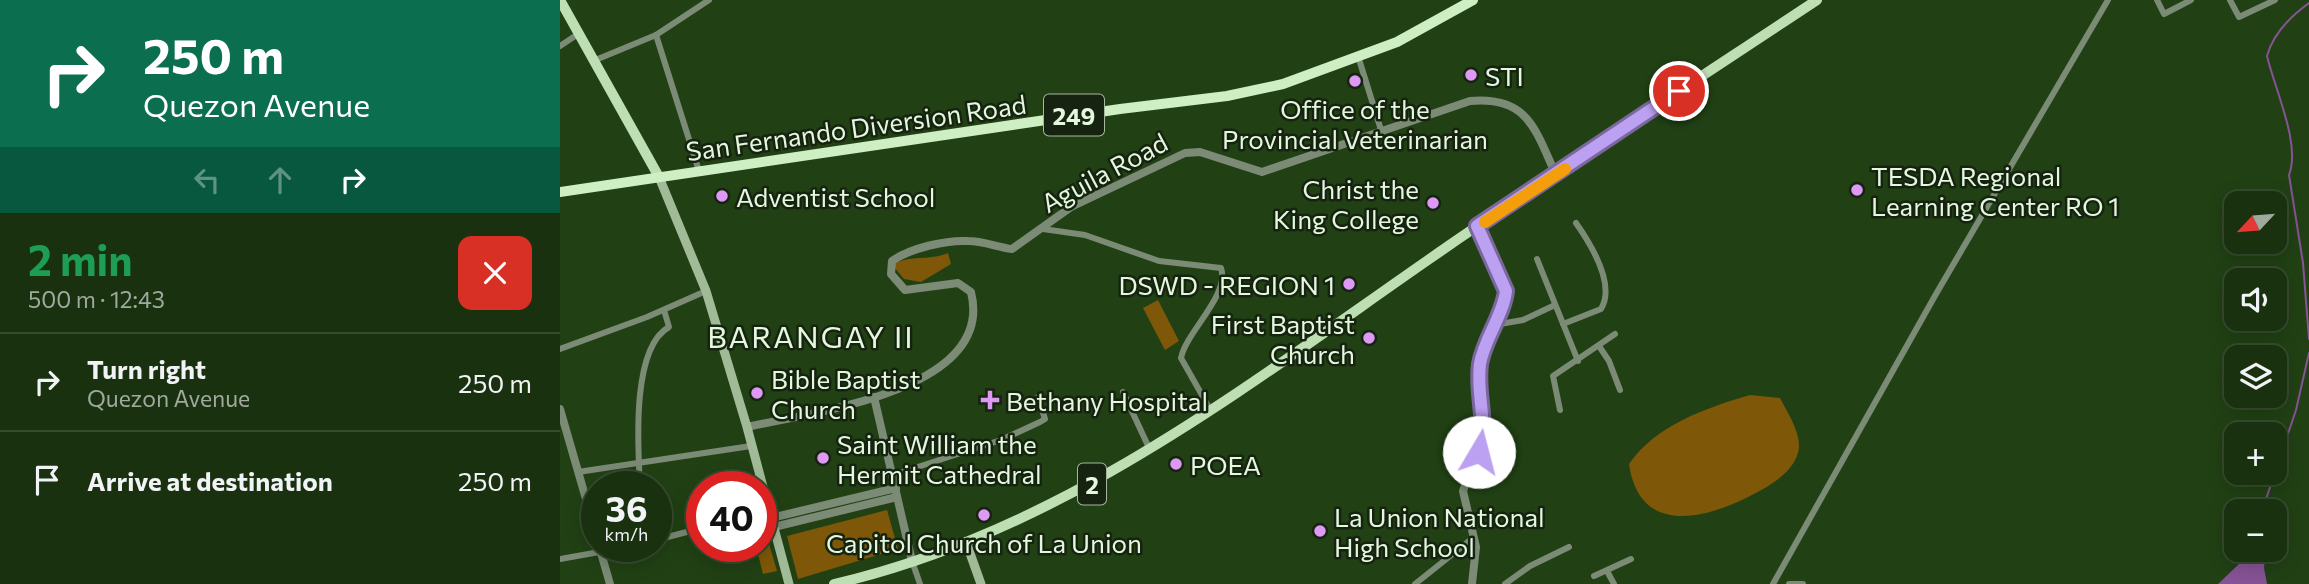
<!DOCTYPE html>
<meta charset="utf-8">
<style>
body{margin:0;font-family:Commissioner,sans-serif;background:#223918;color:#f1f3f6;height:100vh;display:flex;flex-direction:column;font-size:26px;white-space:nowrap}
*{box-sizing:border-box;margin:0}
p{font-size:23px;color:#9fa99e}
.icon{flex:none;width:38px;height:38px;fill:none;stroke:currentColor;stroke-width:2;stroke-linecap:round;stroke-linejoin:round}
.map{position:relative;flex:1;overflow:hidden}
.sheet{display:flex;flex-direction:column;background:#19310f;width:560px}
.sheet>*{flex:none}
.hud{background:#0b6e4f;color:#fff;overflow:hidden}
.needle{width:46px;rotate:244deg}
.controls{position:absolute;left:1664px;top:191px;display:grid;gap:14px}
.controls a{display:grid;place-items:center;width:63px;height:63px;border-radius:14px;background:#19310f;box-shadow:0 4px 18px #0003,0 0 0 2px #374c2f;font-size:35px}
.speed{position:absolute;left:21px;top:471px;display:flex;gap:14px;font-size:35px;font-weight:700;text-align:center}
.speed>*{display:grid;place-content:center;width:91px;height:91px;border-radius:50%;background:#19310f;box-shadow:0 4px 18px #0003,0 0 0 2px #374c2f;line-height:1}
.speed small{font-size:18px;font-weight:400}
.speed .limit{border:10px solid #d22;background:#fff;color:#111}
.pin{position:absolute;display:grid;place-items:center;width:60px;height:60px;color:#fff;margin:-30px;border:4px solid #fff;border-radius:50%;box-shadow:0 2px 7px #0007}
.me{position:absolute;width:77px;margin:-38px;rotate:8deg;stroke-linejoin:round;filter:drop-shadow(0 0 5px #0008)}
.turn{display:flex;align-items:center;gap:24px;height:147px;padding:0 28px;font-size:32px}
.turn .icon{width:91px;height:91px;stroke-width:2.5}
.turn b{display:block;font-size:49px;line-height:60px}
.lanes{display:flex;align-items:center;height:66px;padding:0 28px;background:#0003;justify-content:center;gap:35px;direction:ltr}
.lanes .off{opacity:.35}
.round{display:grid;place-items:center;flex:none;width:74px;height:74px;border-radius:14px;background:#223918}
.headline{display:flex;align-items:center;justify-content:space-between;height:119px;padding:0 28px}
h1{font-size:42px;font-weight:700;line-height:52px;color:#1e9e55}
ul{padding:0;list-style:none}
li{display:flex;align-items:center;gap:21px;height:98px;padding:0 28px;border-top:2px solid #374c2f}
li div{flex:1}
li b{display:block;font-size:26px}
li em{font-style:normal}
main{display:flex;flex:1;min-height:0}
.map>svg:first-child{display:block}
</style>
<main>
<section class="sheet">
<div class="hud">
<div class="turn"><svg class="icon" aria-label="right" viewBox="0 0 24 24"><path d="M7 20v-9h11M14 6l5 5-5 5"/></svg><div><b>250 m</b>Quezon Avenue</div></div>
<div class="lanes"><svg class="icon off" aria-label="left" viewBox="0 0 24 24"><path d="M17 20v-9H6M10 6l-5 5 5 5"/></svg><svg class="icon off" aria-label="ahead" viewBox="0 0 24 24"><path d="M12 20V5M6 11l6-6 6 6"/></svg><svg class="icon" aria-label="right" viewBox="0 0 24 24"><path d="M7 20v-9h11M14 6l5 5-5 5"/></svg></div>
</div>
<div class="headline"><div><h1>2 min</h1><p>500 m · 12:43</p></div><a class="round" style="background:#d93025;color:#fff"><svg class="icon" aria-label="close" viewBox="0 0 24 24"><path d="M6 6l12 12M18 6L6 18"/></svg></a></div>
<ul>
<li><svg class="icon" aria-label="right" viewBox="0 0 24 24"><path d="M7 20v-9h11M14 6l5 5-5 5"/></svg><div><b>Turn right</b><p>Quezon Avenue</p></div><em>250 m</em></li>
<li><svg class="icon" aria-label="arrive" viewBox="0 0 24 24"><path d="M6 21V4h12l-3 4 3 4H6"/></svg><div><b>Arrive at destination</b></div><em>250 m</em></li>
</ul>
</section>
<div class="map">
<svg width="1749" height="584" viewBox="0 0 1749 584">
<rect width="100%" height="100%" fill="#214114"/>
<g fill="#7e5708">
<path d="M388,253L391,264L361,282L344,279L334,267L335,263C353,255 369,261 388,253Z"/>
<path d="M598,300L619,341L605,350L583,308Z"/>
<path d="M1190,395L1220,398C1228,414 1243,435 1238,453C1231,476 1205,488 1186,498C1139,521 1079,533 1069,464C1096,425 1146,408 1190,395Z"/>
<path d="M327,510L338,549L238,579L227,536Z"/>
<path d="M201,516L217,571L203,574L196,546H201Z"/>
</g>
<path fill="#865396" d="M1682,550H1706L1704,568L1707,584H1658L1679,564Z"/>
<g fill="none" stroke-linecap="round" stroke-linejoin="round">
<g stroke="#865396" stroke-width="2">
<path d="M1749,3C1731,16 1713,34 1707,56C1715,90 1741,144 1729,175L1743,263L1749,339"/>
<path d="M1702,511L1736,410L1749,353"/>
</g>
<g stroke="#7b8b76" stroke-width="6">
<path d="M1597,0L1604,14L1631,0"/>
<path d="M1670,0L1679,17L1715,0"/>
<path d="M96,35L139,171"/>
<path d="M0,46L18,34"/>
<path d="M798,56L821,130"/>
<path d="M33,61L96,35L149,0"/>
<path d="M483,229L525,235L599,261L661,268C670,295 626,332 621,358L651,411"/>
<path d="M977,259L1018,361"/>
<path d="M1003,324L1041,309C1056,284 1030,243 1016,223"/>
<path d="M934,325L963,320L995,305"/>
<path d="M1039,346L1049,361L1060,390"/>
<path d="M0,349L87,317L146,291"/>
<path d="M563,392L590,450"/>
<path d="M1000,410L993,376L1055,334"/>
<path d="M18,472L191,446"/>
<path d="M333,475L441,440L480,422L485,419L478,397"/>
<path d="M80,486C78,448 71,348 109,327L104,310"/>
<path d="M96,540L142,528"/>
<path d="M0,559L73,546"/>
<path d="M352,561L360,584"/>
<path d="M1047,571L1054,584"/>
<path d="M1034,576L1071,559"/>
<path d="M855,584L914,537"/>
<path d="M945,584L970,566L1009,547"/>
<path d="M1213,584L1376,294L1548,0"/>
<path d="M1229,584H1243"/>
</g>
<g stroke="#7b8b76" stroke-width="8">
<path d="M314,397L352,561"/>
<path d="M0,409L37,537"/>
<path d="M187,427C252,412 436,391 411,292L398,283L345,290L331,274L332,261C351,248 385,240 408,241C423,241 437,247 452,249L511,207L625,153L640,152L702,172L910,101C968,96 975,129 996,175"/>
<path d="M211,518L336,488"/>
<path d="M214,527L337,497"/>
<path d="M39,546L50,584"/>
<path d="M912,584L916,547L903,491L924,433L920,362L946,291L917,226"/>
</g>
<g stroke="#a1bb99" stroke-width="9">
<path d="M99,177L146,291L187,427L229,584"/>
<path d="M406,542L421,584"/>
</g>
<g stroke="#bedfb3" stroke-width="10">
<path d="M0,0L99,177"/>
<path d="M274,584C500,532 682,389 868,260C996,171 1127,86 1257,0"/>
</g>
<path stroke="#ceeec3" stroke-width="10" d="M0,192L560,109L667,96L723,84L837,42L913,0"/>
</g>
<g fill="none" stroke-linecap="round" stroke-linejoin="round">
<g stroke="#7a689d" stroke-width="18">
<path id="route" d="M919,452C928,418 916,396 920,364C924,339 943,316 946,291L917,226L1119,91"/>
</g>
<use href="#route" stroke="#bca0f2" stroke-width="12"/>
<path stroke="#f59e0b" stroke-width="12" d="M925,222L1005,169"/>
</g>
<g fill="#dd99f3" stroke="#152310" stroke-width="2.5">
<circle cx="911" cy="75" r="7"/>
<circle cx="795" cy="81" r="7"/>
<circle cx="1297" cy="190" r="7"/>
<circle cx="162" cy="196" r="7"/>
<circle cx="873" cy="203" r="7"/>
<circle cx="789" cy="284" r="7"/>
<circle cx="809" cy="338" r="7"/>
<circle cx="197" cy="393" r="7"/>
<path d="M426.5 389.5h7v7h7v7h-7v7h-7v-7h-7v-7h7z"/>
<circle cx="263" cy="458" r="7"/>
<circle cx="616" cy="464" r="7"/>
<circle cx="424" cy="515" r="7"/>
<circle cx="760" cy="531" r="7"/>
</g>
<g text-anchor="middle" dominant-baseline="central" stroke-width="5" stroke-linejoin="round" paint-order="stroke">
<g fill="#152310" stroke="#a6b8a0" stroke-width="2">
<rect x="484" y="94.5" width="60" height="41" rx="5"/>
<rect x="518" y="463.5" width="28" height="41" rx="5"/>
</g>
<g font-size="24" font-weight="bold" fill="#e4f8de">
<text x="514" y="115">249</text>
<text x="532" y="484">2</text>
</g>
<g font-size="26" fill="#e4f8de" stroke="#152310" text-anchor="start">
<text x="925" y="75">STI</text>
<text x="795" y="108" text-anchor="middle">Office of the<tspan x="795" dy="30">Provincial Veterinarian</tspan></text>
<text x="1311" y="175">TESDA Regional<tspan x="1311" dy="30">Learning Center RO 1</tspan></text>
<text x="859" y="188" text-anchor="end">Christ the<tspan x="859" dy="30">King College</tspan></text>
<text x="176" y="196">Adventist School</text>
<text x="775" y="284" text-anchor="end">DSWD - REGION 1</text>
<text x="795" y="323" text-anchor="end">First Baptist<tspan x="795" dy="30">Church</tspan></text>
<text x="211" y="378">Bible Baptist<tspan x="211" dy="30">Church</tspan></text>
<text x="446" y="400">Bethany Hospital</text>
<text x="277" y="443">Saint William the<tspan x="277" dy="30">Hermit Cathedral</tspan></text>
<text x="630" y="464">POEA</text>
<text x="774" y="516">La Union National<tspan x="774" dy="30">High School</tspan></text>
<text x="424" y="542" text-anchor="middle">Capitol Church of La Union</text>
</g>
<g font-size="26" fill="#e4f8de" stroke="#152310">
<text transform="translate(296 127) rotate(-8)">San Fernando Diversion Road</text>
<text transform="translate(544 172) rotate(-28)">Aguila Road</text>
</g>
<g font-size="30" letter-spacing="2" fill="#e4f8de" stroke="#152310">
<text x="251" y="335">BARANGAY II</text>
</g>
</g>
</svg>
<div class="controls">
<a><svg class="needle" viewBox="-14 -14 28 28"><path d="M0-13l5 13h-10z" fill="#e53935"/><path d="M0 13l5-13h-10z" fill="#9fa99e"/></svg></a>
<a><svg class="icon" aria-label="sound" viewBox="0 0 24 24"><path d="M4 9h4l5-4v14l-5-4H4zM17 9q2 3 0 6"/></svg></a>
<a><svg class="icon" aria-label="layers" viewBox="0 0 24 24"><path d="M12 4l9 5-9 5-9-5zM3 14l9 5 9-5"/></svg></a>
<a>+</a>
<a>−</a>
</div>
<div class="speed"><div>36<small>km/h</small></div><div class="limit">40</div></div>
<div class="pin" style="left:1119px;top:91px;background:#d93025"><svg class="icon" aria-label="arrive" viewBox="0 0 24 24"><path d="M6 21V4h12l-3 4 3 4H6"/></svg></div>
<svg class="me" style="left:919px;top:452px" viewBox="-20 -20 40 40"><circle r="19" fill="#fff"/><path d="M0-13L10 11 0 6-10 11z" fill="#bca0f2"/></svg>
</div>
</main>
